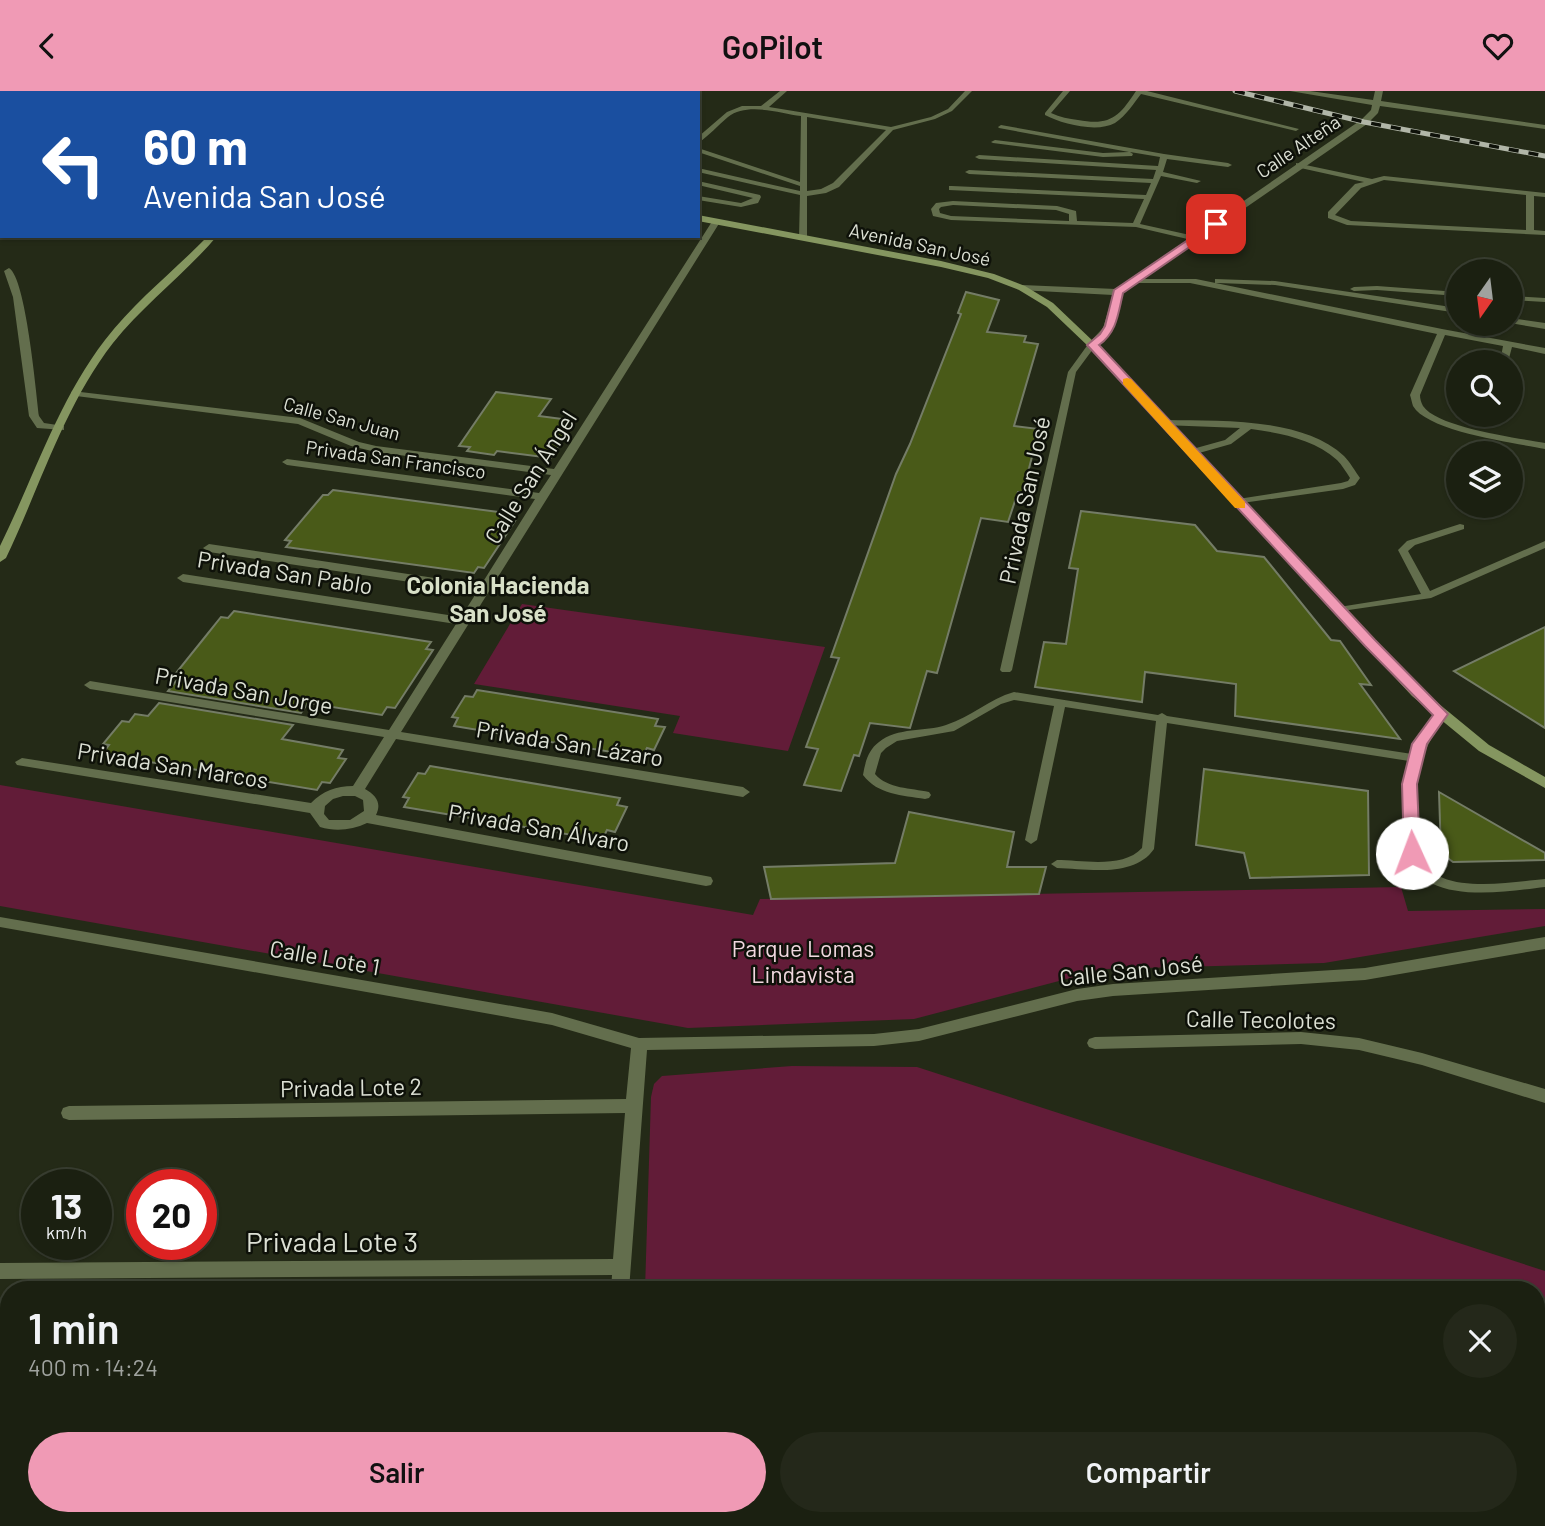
<!DOCTYPE html>
<html lang="es">
<meta charset="utf-8">
<style>
body{margin:0;font-family:Barlow,sans-serif;background:#24281a;color:#f1f3f6;height:100vh;display:flex;flex-direction:column;font-size:26px;white-space:nowrap}
*{box-sizing:border-box;margin:0}
p{font-size:23px;color:#a0a39f}
.icon{flex:none;width:38px;height:38px;fill:none;stroke:currentColor;stroke-width:2;stroke-linecap:round;stroke-linejoin:round}
.map{position:relative;flex:1;overflow:hidden}
.drawer{position:absolute;left:0px;top:1190px;width:1545px;height:245px;display:flex;flex-direction:column;background:#1b2011;border-radius:28px 28px 0 0;box-shadow:0 2px 5px #0004,0 0 0 2px #393e31}
.drawer>*{flex:none}
.top-card{position:absolute;left:0px;top:0px;width:700px;height:147px;box-shadow:0 2px 5px #0004,0 0 0 2px #393e31;background:#1a4fa0;color:#fff;overflow:hidden}
.needle{width:46px;rotate:194deg}
.fabs{position:absolute;left:1446px;top:168px;display:grid;gap:14px}
.fabs a{display:grid;place-items:center;width:77px;height:77px;border-radius:50%;background:#1b2011;box-shadow:0 2px 5px #0004,0 0 0 2px #393e31;font-size:35px}
.speed{position:absolute;left:21px;top:1078px;display:flex;gap:14px;font-size:35px;font-weight:700;text-align:center}
.speed>*{display:grid;place-content:center;width:91px;height:91px;border-radius:50%;background:#1b2011;box-shadow:0 2px 5px #0004,0 0 0 2px #393e31;line-height:1}
.speed small{font-size:18px;font-weight:400}
.speed .limit{border:10px solid #d22;background:#fff;color:#111}
.pin{position:absolute;display:grid;place-items:center;width:60px;height:60px;color:#fff;margin:-30px;border-radius:14px;box-shadow:0 4px 10px #0006}
.me{position:absolute;width:77px;margin:-38px;rotate:358deg;stroke-linejoin:round;filter:drop-shadow(0 0 5px #0008)}
.turn{display:flex;align-items:center;gap:24px;height:147px;padding:0 28px;font-size:32px}
.turn .icon{width:91px;height:91px;stroke-width:2.5}
.turn b{display:block;font-size:49px;line-height:60px}
.round{display:grid;place-items:center;flex:none;width:74px;height:74px;border-radius:37px;background:#24281a}
.overview{display:flex;align-items:center;justify-content:space-between;height:119px;padding:0 28px}
h1{font-size:42px;font-weight:600;line-height:52px}
.button{display:flex;gap:14px;margin-top:auto;padding:14px 28px}
.button a{flex:1;height:80px;border-radius:42px;background:#f09ab5;color:#111;font-size:28px;font-weight:600;line-height:80px;text-align:center}
.button a+a{background:#24281a;color:#f1f3f6}
header{display:flex;justify-content:space-between;align-items:center;height:91px;padding:0 28px;background:#f09ab5;color:#111;font-size:32px;font-weight:600}
.map>svg:first-child{display:block}
</style>
<header><svg class="icon" aria-label="back" viewBox="0 0 24 24"><path d="M15 5l-7 7 7 7"/></svg>GoPilot<svg class="icon" aria-label="heart" viewBox="0 0 24 24"><path d="M12 20l-8-8c-3-5 5-10 8-4 3-6 11-1 8 4z"/></svg></header>
<div class="map">
<svg width="1545" height="1435" viewBox="0 0 1545 1435">
<rect width="100%" height="100%" fill="#242a17"/>
<g fill="#621c38">
<path d="M0,0H316L2,2V83Z"/>
<path d="M522,513L825,556L788,660L673,642L680,625L474,593Z"/>
<path d="M0,694L753,824L760,808L1401,796L1408,820L1545,818V835L1324,872L1105,878L914,928L688,937L0,815Z"/>
<path d="M792,975L917,976L1545,1180V1435H629L630,1426H1536V1199H645L651,1006L654,993L662,985Z"/>
</g>
<g fill="#495a18" stroke="#747c66" stroke-width="2">
<path d="M966,201L999,209L987,241L1026,245L1024,251L1038,253L1014,335L1039,338L1023,401H1018L1008,431L981,427L937,582L927,580L910,637L870,632L859,665L854,664L841,700L804,694L818,658L806,656L839,567L831,566L896,383L910,353L961,223L958,222Z"/>
<path d="M496,301L551,308L539,325L570,329L564,338L569,339L551,367L497,360L494,364L467,360L470,356L459,355Z"/>
<path d="M333,399L513,423L509,429L515,430L484,477L478,476L474,482L286,456L291,450L285,449L323,404H328Z"/>
<path d="M1081,420L1195,434L1217,460L1264,466L1331,549L1340,550L1371,594L1360,593L1400,648L1235,625L1236,593L1145,581L1142,611L1035,596L1044,551L1066,553L1078,478L1069,477Z"/>
<path d="M234,520L431,551L426,558L433,559L395,617L387,616L382,624L308,612L301,622L168,600L182,583L176,582L205,546L221,526L228,527Z"/>
<path d="M1545,536V637L1454,580Z"/>
<path d="M477,599L658,628L655,635L665,636L654,659L647,657L642,666L454,635L458,627L452,626L465,605L473,606Z"/>
<path d="M159,612L293,634L282,648L343,659L338,667L346,668L330,692L322,691L317,699L102,663L109,654L103,653L122,630L129,631L135,623L148,625Z"/>
<path d="M430,675L620,707L617,714L627,716L615,741L607,739L602,749L404,716L409,707L403,706L418,682L425,683Z"/>
<path d="M1204,678L1368,700L1369,784L1250,787L1244,762L1196,754Z"/>
<path d="M1439,701L1545,762V769L1453,771L1441,762Z"/>
<path d="M909,721L1014,741L1007,776H1046L1039,803L771,808L764,776L895,772Z"/>
</g>
<g fill="none" stroke-linecap="round" stroke-linejoin="round">
<g fill="#636e4d" fill-rule="evenodd">
<path d="M397,0H404L396,2Z"/>
<path d="M533,0H540L532,2Z"/>
<path d="M780,0H787L769,16L891,36L931,26L948,18L965,0H972L952,20L935,28L893,39L839,96L826,102L807,105V147L803,149L799,147L800,104L698,81V77L800,100V95L698,61V57L800,91L801,25C779,22 747,11 728,26C718,34 709,45 698,52V46L727,21L742,15H761ZM807,26L886,39L833,92L821,98L807,100Z"/>
<path d="M1063,0H1070L1051,22C1060,26 1069,28 1078,29C1110,35 1119,26 1136,0H1147L1299,38L1296,40L1141,3C1134,12 1126,25 1115,32C1097,42 1062,33 1045,24V22Z"/>
<path d="M1001,34L1164,63L1228,72L1232,74L1228,76L1167,68L1163,81L1201,90L1197,92L1161,85L1140,133L1199,146L1200,148L1196,150L1136,136L951,129L933,125L931,118L936,112L953,110L1057,115L1076,120L1077,130L1133,132L1144,108L949,99V95H952L1146,104L1151,92L969,83L965,81L969,79L1153,88L1156,79L979,68L975,66L979,64L1158,75L1160,66L1130,61L1133,63L1132,65L1103,66L993,52L991,51L995,49L1103,62L1129,61L999,37L998,36ZM953,114L1056,119L1069,123V130L951,125L940,122L939,118L941,116Z"/>
<path d="M1296,72L1372,88L1384,85L1545,102V106L1534,105V139L1545,140V144L1347,134L1328,127V121L1355,93L1364,91L1296,76ZM1384,89L1526,104V139L1351,130L1335,124L1361,97Z"/>
<path d="M698,90L760,104L761,106L758,112L741,116L698,109V105L741,112L753,107L698,94Z"/>
<path d="M1134,188H1196L1442,238L1545,257V263L1512,256L1508,271H1500L1503,255L1445,244L1420,304C1420,308 1421,311 1423,315C1438,337 1518,347 1545,352V358C1516,352 1428,341 1413,315C1412,312 1411,307 1410,304L1437,243L1190,192H1134Z"/>
<path d="M1215,188L1275,190L1458,217V222L1275,194L1218,192H1215Z"/>
<path d="M1377,195L1458,201V205L1377,199L1354,200L1350,198L1354,196Z"/>
<path d="M1510,205L1545,207V211L1510,209Z"/>
<path d="M1510,227L1545,232V238L1510,232Z"/>
<path d="M1089,252L1096,254L1076,281L1012,579L1010,581H1002L1000,579L1068,281Z"/>
<path d="M1166,329C1219,330 1302,326 1344,365C1350,371 1355,380 1360,387L1355,394L1343,398L1235,413V409L1238,408L1341,392L1348,390L1350,387C1346,381 1342,374 1337,369C1314,348 1280,342 1251,338L1231,353L1192,364L1189,363V359L1225,349L1240,337L1163,334V330Z"/>
<path d="M1460,433L1464,434V438L1415,454L1408,460L1430,500L1545,450V457L1431,507L1335,521L1334,519L1339,516L1421,503L1398,459L1407,450Z"/>
<path d="M1014,601L1158,624L1162,622L1167,625L1412,663L1419,648L1437,620H1445L1447,623C1420,662 1417,677 1417,723C1417,736 1414,749 1418,761C1432,807 1510,791 1545,788V796C1502,801 1415,817 1404,755L1405,692L1409,670L1167,632L1154,758C1134,787 1088,778 1057,777L1051,773L1057,769C1082,769 1123,778 1142,757L1156,630L1065,616L1037,749L1031,753L1025,749L1054,615L1014,609L1001,613L954,640L897,650L886,657L881,662L875,683C888,698 911,697 929,701L931,704L929,707L925,708C902,704 878,704 863,684C865,672 868,659 879,651C897,636 925,641 946,634C971,626 989,608 1014,601Z"/>
</g>
<g fill="#636e4d" fill-rule="evenodd">
<path d="M1290,0H1310L1373,9L1375,0H1383L1381,10L1545,34V38L1380,15L1378,22L1367,33L1122,202L1113,237L1095,256L1087,254L1103,237L1113,204L1019,199V195L1022,194L1116,198L1361,29L1371,19L1372,14Z"/>
<path d="M713,129L720,131L401,641L743,696L750,701L743,706L396,648L365,698C376,704 382,712 376,724L706,785L711,786L713,790L711,794L706,795L367,732C352,739 336,741 320,736L310,722L17,674L15,671L22,667L311,712C323,700 336,695 353,695L384,646L90,598L84,594L90,590L389,639L456,533L183,491L177,487L183,483L461,526L477,501L209,461L203,457L209,453L481,494L535,408L287,374L282,371L287,368L539,402L551,384L376,361L351,355L298,333L76,305L71,302L72,300L300,327L359,351L376,355L554,378ZM343,705H355L363,709L364,720L350,729H329L324,723L325,715L333,708Z"/>
<path d="M9,177C26,187 36,301 39,325L44,332L64,335V339L37,337L29,325L13,206L4,180Z"/>
<path d="M0,826L552,922L639,947L874,943L919,938L1077,898L1113,893L1365,877L1545,846V858L1365,889L1113,905L1077,910L919,950L874,955L647,959L629,1199H611L612,1184L0,1188V1172L613,1168L625,1022L69,1029L63,1027L61,1022L63,1017L69,1015L626,1008L631,957L552,934L0,836Z"/>
<path d="M1301,941L1359,947L1422,962L1545,998V1012L1422,974L1359,959L1301,953L1095,958L1089,956L1087,952L1089,948L1095,946Z"/>
<rect x="0" y="1367" width="9" height="18"/>
<path d="M493,1426H513L516,1435H496Z"/>
<path d="M591,1426H611L610,1435H590Z"/>
</g>
<g fill="#859660" fill-rule="evenodd">
<path d="M353,0H361L351,2Z"/>
<rect x="0" y="86" width="2" height="6"/>
<rect x="0" y="104" width="2" height="6"/>
<path d="M698,124L941,170L994,183L1025,195L1053,212L1095,252L1422,599L1489,654L1545,686V697L1479,660L1412,605L1089,256L1047,216L1019,199L988,187L941,176L698,130Z"/>
<path d="M208,145H217C185,183 144,213 113,252C64,315 40,396 6,467L0,471V455C34,386 58,310 105,249C135,210 174,180 208,145Z"/>
</g>
<g stroke="#b1b6a8" stroke-width="5">
<path id="rail" d="M1235,0L1364,31L1545,65"/>
</g>
<use href="#rail" stroke="#0e1109" stroke-width="3.5" stroke-dasharray="10" stroke-linecap="butt"/>
</g>
<path fill="#f09ab5" stroke="#9c6476" stroke-width="2" d="M1216,130L1221,133L1220,135L1123,202C1118,223 1117,241 1099,254L1375,549L1448,623L1427,653L1417,693L1420,762L1418,766H1406L1404,762L1402,693L1412,653L1433,624L1365,555L1087,254L1100,243L1105,235L1114,199Z"/>
<path fill="#f59e0b" d="M1127,287L1131,288L1245,411V417H1235L1123,293V288Z"/>
<g text-anchor="middle" dominant-baseline="central" stroke-width="5" stroke-linejoin="round" paint-order="stroke">
<g font-size="19" fill="#dde1d5" stroke="#0e1109">
<text transform="translate(1298 55) rotate(-34)">Calle Alteña</text>
<text transform="translate(920 153) rotate(12)">Avenida San José</text>
<text transform="translate(342 327) rotate(15)">Calle San Juan</text>
<text transform="translate(396 368) rotate(8)">Privada San Francisco</text>
</g>
<g font-size="23" fill="#dde1d5" stroke="#0e1109">
<text transform="translate(530 386) rotate(-58)">Calle San Ángel</text>
<text transform="translate(1024 409) rotate(-78)">Privada San José</text>
<text transform="translate(285 481) rotate(9)">Privada San Pablo</text>
<text transform="translate(244 599) rotate(10)">Privada San Jorge</text>
<text transform="translate(570 652) rotate(9)">Privada San Lázaro</text>
<text transform="translate(173 674) rotate(9)">Privada San Marcos</text>
<text transform="translate(539 736) rotate(10)">Privada San Álvaro</text>
<text transform="translate(325 866) rotate(10)">Calle Lote 1</text>
<text transform="translate(1131 879) rotate(-6)">Calle San José</text>
<text transform="translate(1261 928) rotate(1)">Calle Tecolotes</text>
<text transform="translate(351 996) rotate(-1)">Privada Lote 2</text>
</g>
<g font-size="23" fill="#f1d8df" stroke="#0e1109">
<text x="803" y="857">Parque Lomas<tspan x="803" dy="26">Lindavista</tspan></text>
</g>
<g font-size="24" font-weight="bold" fill="#d8e0c8" stroke="#0e1109">
<text x="498" y="493">Colonia Hacienda<tspan x="498" dy="28">San José</tspan></text>
</g>
<g font-size="28" fill="#dde1d5" stroke="#0e1109">
<text x="332" y="1150">Privada Lote 3</text>
</g>
</g>
</svg>
<div class="fabs">
<a><svg class="needle" viewBox="-14 -14 28 28"><path d="M0-13l5 13h-10z" fill="#e53935"/><path d="M0 13l5-13h-10z" fill="#a0a39f"/></svg></a>
<a><svg class="icon" aria-label="search" viewBox="0 0 24 24"><circle cx="10" cy="10" r="6"/><path d="M15 15l6 6"/></svg></a>
<a><svg class="icon" aria-label="layers" viewBox="0 0 24 24"><path d="M12 4l9 5-9 5-9-5zM3 14l9 5 9-5"/></svg></a>
</div>
<div class="speed"><div>13<small>km/h</small></div><div class="limit">20</div></div>
<div class="pin" style="left:1216px;top:133px;background:#d93025"><svg class="icon" aria-label="arrive" viewBox="0 0 24 24"><path d="M6 21V4h12l-3 4 3 4H6"/></svg></div>
<svg class="me" style="left:1412px;top:762px" viewBox="-20 -20 40 40"><circle r="19" fill="#fff"/><path d="M0-13L10 11 0 6-10 11z" fill="#f09ab5"/></svg>
<div class="top-card">
<div class="turn"><svg class="icon" aria-label="left" viewBox="0 0 24 24"><path d="M17 20v-9H6M10 6l-5 5 5 5"/></svg><div><b>60 m</b>Avenida San José</div></div>
</div>
<section class="drawer">
<div class="overview"><div><h1>1 min</h1><p>400 m · 14:24</p></div><a class="round"><svg class="icon" aria-label="close" viewBox="0 0 24 24"><path d="M6 6l12 12M18 6L6 18"/></svg></a></div>
<div class="button"><a>Salir</a><a>Compartir</a></div>
</section>
</div>
